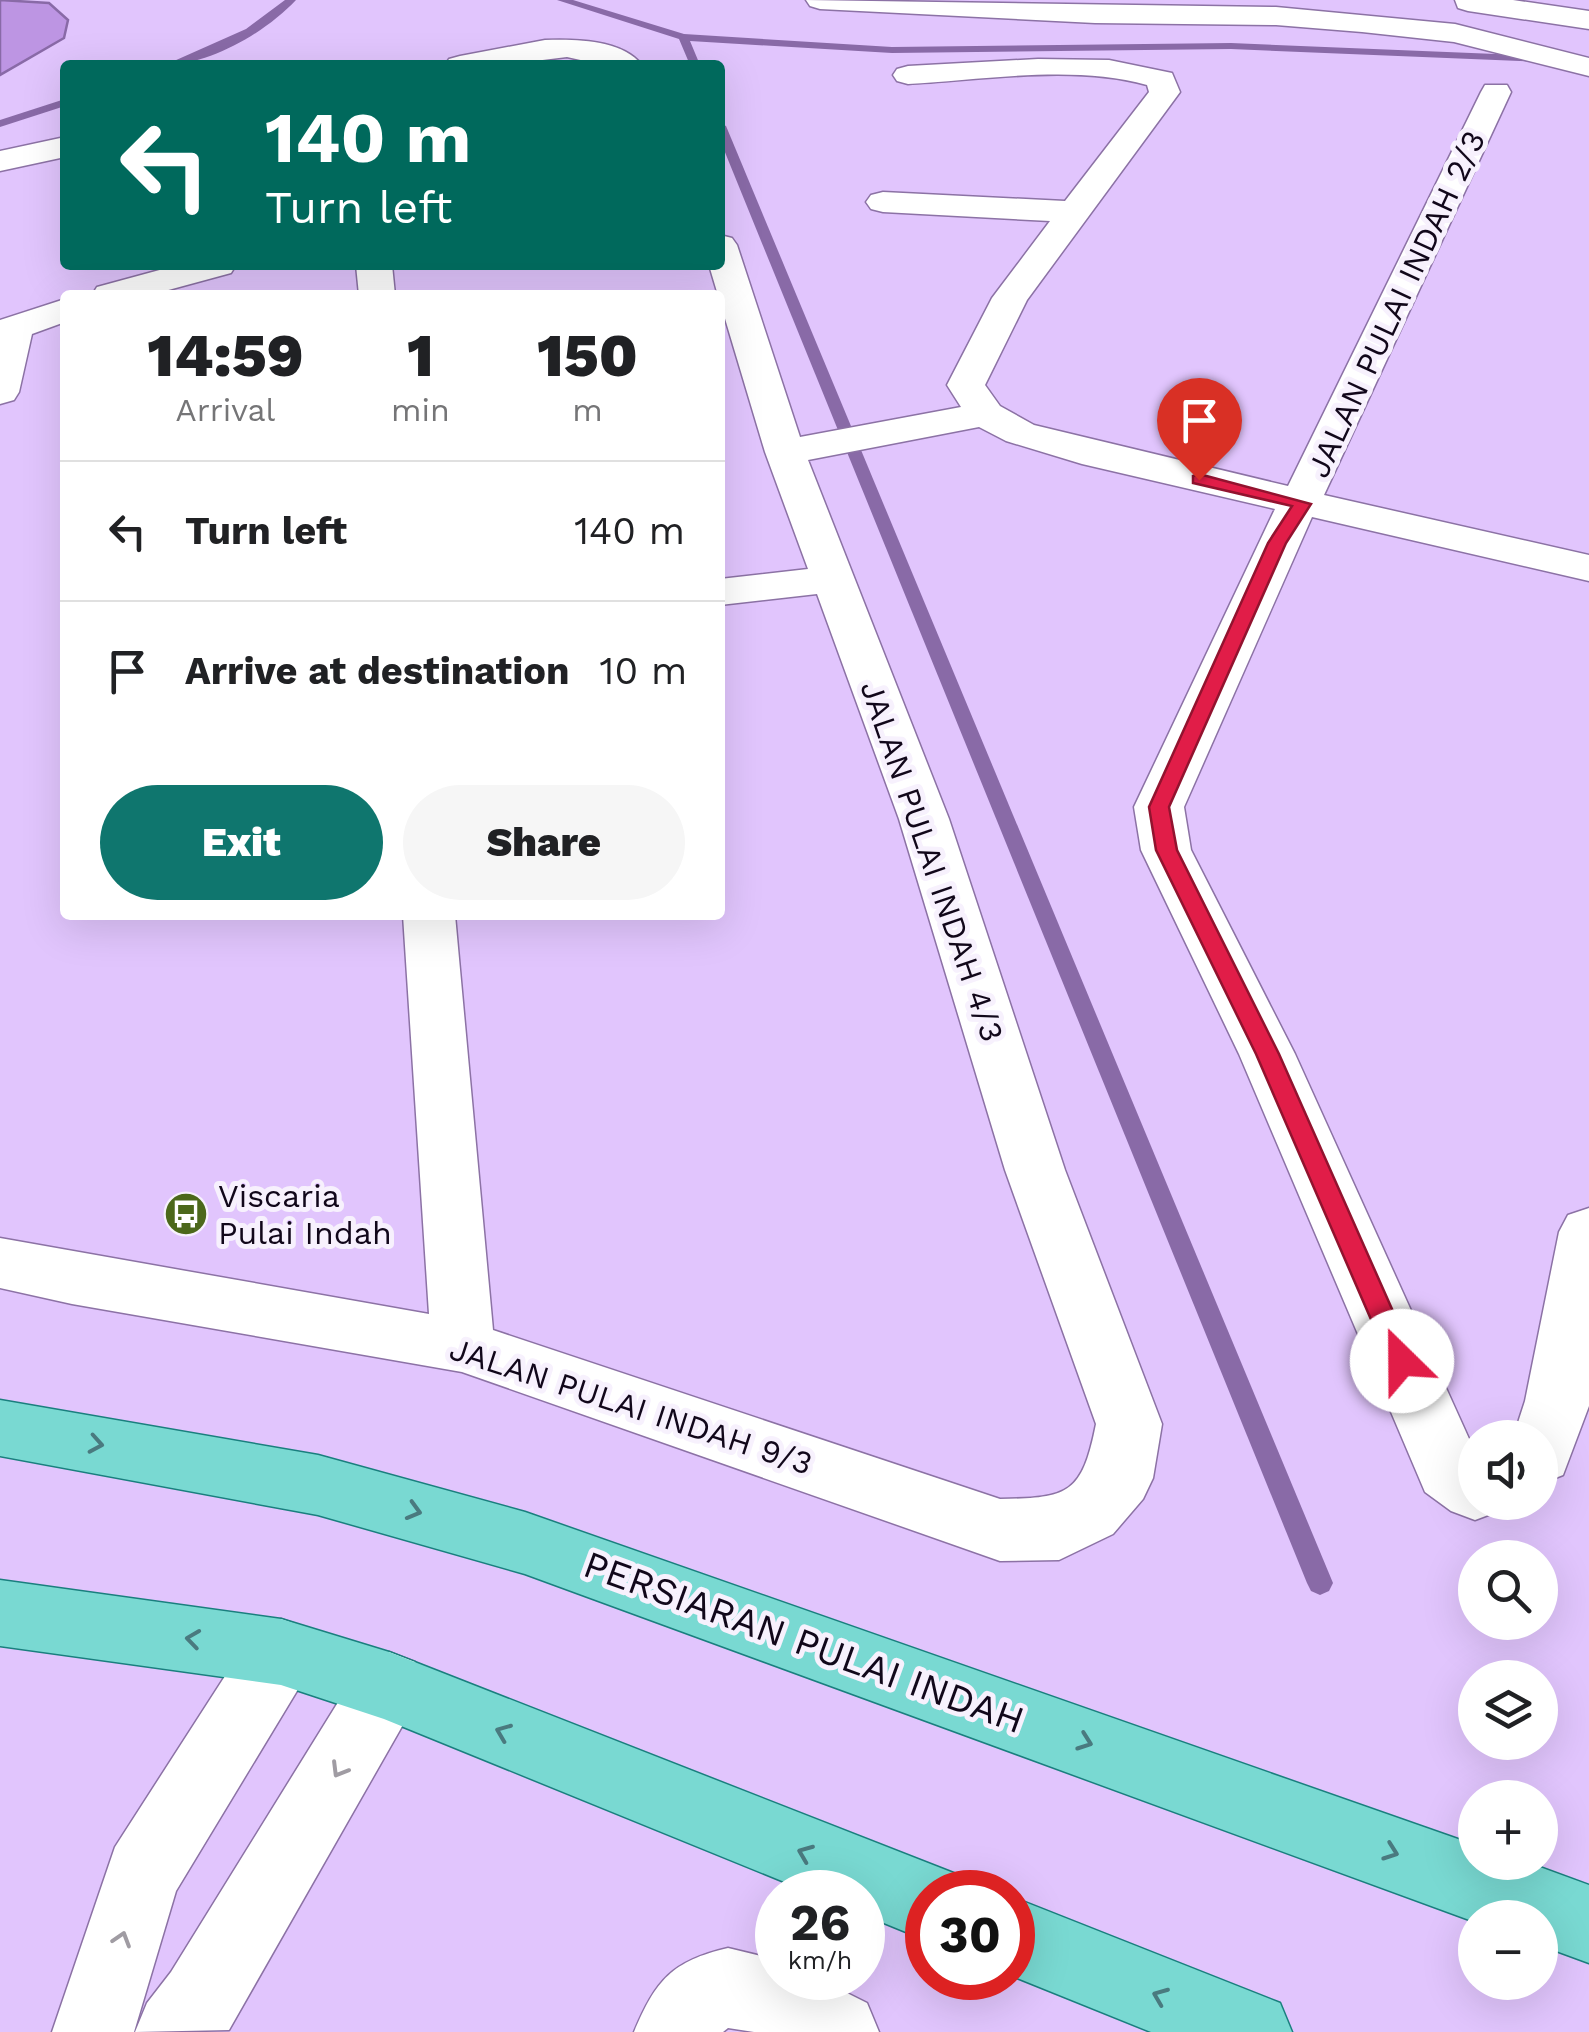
<!DOCTYPE html>
<meta charset="utf-8">
<style>
body{margin:0;font-family:"Work Sans",sans-serif;background:#f6f6f6;color:#202124;height:100vh;display:flex;flex-direction:column;font-size:38px;white-space:nowrap}
*{box-sizing:border-box;margin:0}
p{font-size:32px;color:#757577}
.icon{flex:none;width:55px;height:55px;fill:none;stroke:currentColor;stroke-width:2;stroke-linecap:round;stroke-linejoin:round}
.map{position:relative;flex:1;overflow:hidden}
.panel{position:absolute;left:60px;top:290px;width:665px;height:630px;display:flex;flex-direction:column;background:#fff;border-radius:10px;box-shadow:0 10px 40px #0002}
.panel>*{flex:none}
.banner{position:absolute;left:60px;top:60px;width:665px;height:210px;border-radius:10px;box-shadow:0 10px 40px #0002;background:#00695c;color:#fff;overflow:hidden}
.controls{position:absolute;left:1458px;top:1420px;display:grid;gap:20px}
.controls a{display:grid;place-items:center;width:100px;height:100px;border-radius:50%;background:#fff;box-shadow:0 10px 40px #0002;font-size:50px}
.speed{position:absolute;left:755px;top:1870px;display:flex;gap:20px;font-size:50px;font-weight:700;text-align:center}
.speed>*{display:grid;place-content:center;width:130px;height:130px;border-radius:50%;background:#fff;box-shadow:0 10px 40px #0002;line-height:1}
.speed small{font-size:25px;font-weight:400}
.speed .limit{border:15px solid #d22;background:#fff;color:#111}
.pin{position:absolute;display:grid;place-items:center;width:85px;height:85px;color:#fff;margin:-102px -42px;border-radius:50% 50% 50% 0;rotate:-45deg;box-shadow:0 0 10px #0007}
.pin .icon{rotate:45deg}
.me{position:absolute;width:110px;margin:-55px;rotate:337deg;stroke-linejoin:round;filter:drop-shadow(0 0 8px #0008)}
.turn{display:flex;align-items:center;gap:35px;height:210px;padding:0 40px;font-size:45px}
.turn .icon{width:130px;height:130px;stroke-width:2.5}
.turn b{display:block;font-size:70px;line-height:85px}
.eta{display:flex;justify-content:space-evenly;align-items:center;height:170px;text-align:center}
.eta b{font-size:60px;font-weight:800;line-height:70px}
.primary-button{display:flex;gap:20px;margin-top:auto;padding:20px 40px}
.primary-button a{flex:1;height:115px;border-radius:60px;background:#0f766e;color:#fff;font-size:40px;font-weight:800;line-height:115px;text-align:center}
.primary-button a+a{background:#f6f6f6;color:#202124}
ul{padding:0;list-style:none}
li{display:flex;align-items:center;gap:30px;height:140px;padding:0 40px;border-top:2px solid #e0e0e0}
li div{flex:1}
li b{display:block;font-size:38px}
li em{font-style:normal}
.map>svg:first-child{display:block}
</style>
<div class="map">
<svg width="1589" height="2032" viewBox="0 0 1589 2032">
<rect width="100%" height="100%" fill="#e1c5fd"/>
<path fill="#bd95e3" stroke="#896aa7" stroke-width="2.5" d="M0,0L49,3L68,20L64,38L0,75Z"/>
<g fill="none" stroke-linecap="round" stroke-linejoin="round">
<g fill="#896aa7" fill-rule="evenodd">
<path d="M285,0H296C266,32 210,65 165,65L246,29Z"/>
<path d="M557,0H573L684,34L892,47L1231,43L1589,58V64L1231,49L892,53L690,41L700,65H690L679,39Z"/>
<path d="M65,99V106L0,127V120Z"/>
<path d="M720,123L726,126L1333,1583L1329,1591L1320,1595L1311,1591L1307,1583L720,140Z"/>
</g>
<g stroke="#8c72a5" stroke-width="3">
<g id="minor">
<path d="M806,0L1276,7L1455,24L1589,58V76L1454,42L1362,32L1276,25L1095,23L820,9L810,6Z"/>
<path d="M1455,0H1513L1589,11V29L1468,11L1458,8Z"/>
<path d="M545,40C574,39 622,39 642,65H603L567,57L502,65H445L449,59L460,56Z"/>
<path d="M1038,59L1109,60L1172,73L1180,92L1027,300L985,385L1000,406L1034,425L1288,486L1481,92L1485,85H1507L1511,92L1324,495L1589,555V581L1312,517L1184,807L1191,850L1295,1054L1475,1452V1502H1503L1499,1511L1475,1520L1451,1511L1425,1492L1239,1054L1141,850L1134,807L1275,509L1082,464L1006,441L979,427L808,460L949,819L1065,1170L1162,1424L1153,1478L1143,1499L1113,1534L1059,1560L1000,1561L462,1372L72,1304L0,1288V1238L429,1314L403,915H455L493,1330L1000,1499C1069,1498 1082,1494 1096,1424L1005,1170L899,819L817,594L720,605V579L808,569L765,452L709,265H720V235L732,238L737,245L800,437L961,407L947,385L992,298L1050,221L883,212L871,209L866,202L871,195L883,192L1065,201L1149,92L1147,85C1073,64 984,80 908,84L897,81L893,75L897,69L908,66Z"/>
<path d="M65,137V157L0,171V151Z"/>
<path d="M178,265H236L231,273L150,295H92L97,287Z"/>
<path d="M356,265H392L395,295H359Z"/>
<path d="M65,299V322L32,334L19,392L14,400L0,404V320Z"/>
<path d="M1589,1208V1406L1563,1475L1540,1484V1438H1513L1525,1401L1559,1232L1568,1215Z"/>
<path d="M281,1619L306,1628L317,1652L306,1676L176,1891L134,2032H52L115,1847L256,1628Z"/>
<path d="M389,1652L415,1662L425,1686L229,2030L135,2032L147,2003L171,1972L363,1662Z"/>
<path d="M728,1948L778,1960V1978H817L867,2003L879,2032H754L728,2028L723,2032H634C656,1980 672,1961 728,1948Z"/>
</g>
</g>
<g stroke="#1a7f7e" stroke-width="3">
<g id="major">
<path d="M0,1400L318,1455L525,1512L1475,1845V1862H1526L1589,1885V1963L1540,1945V1918H1475V1922L525,1574L318,1515L0,1456Z"/>
<path d="M0,1580L281,1619L389,1652L956,1874L963,1892H928V1941L862,1914V1892H809L384,1719L281,1685L0,1646Z"/>
<path d="M1012,1897L1280,2003L1292,2032H1151L1012,1976Z"/>
</g>
</g>
<use href="#minor" fill="#fff" fill-rule="evenodd"/>
<use href="#major" fill="#79d9d2" fill-rule="evenodd"/>
</g>
<defs><path id="oneway-chevron" d="M-2-3.5L2.5 0L-2 3.5" fill="none" stroke-width="1.6" stroke-linecap="round" stroke-linejoin="round" transform="scale(2.5)"/></defs>
<g stroke="#4a7a7f">
<use href="#oneway-chevron" transform="translate(96 1444) rotate(10)"/>
<use href="#oneway-chevron" transform="translate(414 1511) rotate(16)"/>
<use href="#oneway-chevron" transform="translate(193 1639) rotate(-172)"/>
<use href="#oneway-chevron" transform="translate(503 1732) rotate(-158)"/>
<use href="#oneway-chevron" transform="translate(1085 1742) rotate(20)"/>
<use href="#oneway-chevron" transform="translate(1391 1852) rotate(20)"/>
<use href="#oneway-chevron" transform="translate(805 1853) rotate(-158)"/>
<use href="#oneway-chevron" transform="translate(1160 1996) rotate(-158)"/>
</g>
<g stroke="#a09ca3">
<use href="#oneway-chevron" transform="translate(339 1770) rotate(121)"/>
<use href="#oneway-chevron" transform="translate(122 1939) rotate(-73)"/>
</g>
<path fill="#e11d48" stroke="#92132f" stroke-width="2.5" d="M1199,474L1311,504L1286,543L1169,807L1177,850L1279,1054L1415,1361L1411,1369L1402,1372L1392,1369L1389,1361L1256,1054L1156,850L1149,807L1268,543L1292,506L1193,483V476Z"/>
<defs>
<g id="bus-disc" transform="scale(2.25)"><circle r="9.5" fill="#4c681b" stroke="#f7f1fd"/><path d="M-5-6H5V4H4V6H2V4H-2V6H-4V4H-5ZM-3.5-4V0h7V-4ZM-3.5 1.2v1.5H-2V1.2ZM2 1.2v1.5H3.5V1.2Z" fill="#fff"/></g>
</defs>
<g fill-rule="evenodd">
<use href="#bus-disc" x="186" y="1214"/>
</g>
<g text-anchor="middle" dominant-baseline="central" stroke-width="10" stroke-linejoin="round" paint-order="stroke">
<g font-size="32" fill="#11071a" stroke="#f7f1fd">
<text transform="translate(1396 304) rotate(-65)">JALAN PULAI INDAH 2/3</text>
<text transform="translate(932 861) rotate(71)">JALAN PULAI INDAH 4/3</text>
<text transform="translate(631 1406) rotate(18)">JALAN PULAI INDAH 9/3</text>
</g>
<g font-size="32" fill="#11071a" stroke="#f7f1fd" text-anchor="start">
<text x="218" y="1196">Viscaria<tspan x="218" dy="37">Pulai Indah</tspan></text>
</g>
<g font-size="38" fill="#11071a" stroke="#f7f1fd">
<text transform="translate(804 1642) rotate(20)">PERSIARAN PULAI INDAH</text>
</g>
</g>
</svg>
<div class="controls">
<a><svg class="icon" aria-label="sound" viewBox="0 0 24 24"><path d="M4 9h4l5-4v14l-5-4H4zM17 9q2 3 0 6"/></svg></a>
<a><svg class="icon" aria-label="search" viewBox="0 0 24 24"><circle cx="10" cy="10" r="6"/><path d="M15 15l6 6"/></svg></a>
<a><svg class="icon" aria-label="layers" viewBox="0 0 24 24"><path d="M12 4l9 5-9 5-9-5zM3 14l9 5 9-5"/></svg></a>
<a>+</a>
<a>−</a>
</div>
<div class="speed"><div>26<small>km/h</small></div><div class="limit">30</div></div>
<div class="pin" style="left:1199px;top:480px;background:#d93025"><svg class="icon" aria-label="arrive" viewBox="0 0 24 24"><path d="M6 21V4h12l-3 4 3 4H6"/></svg></div>
<svg class="me" style="left:1402px;top:1361px" viewBox="-20 -20 40 40"><circle r="19" fill="#fff"/><path d="M0-13L10 11 0 6-10 11z" fill="#e11d48"/></svg>
<div class="banner">
<div class="turn"><svg class="icon" aria-label="left" viewBox="0 0 24 24"><path d="M17 20v-9H6M10 6l-5 5 5 5"/></svg><div><b>140 m</b>Turn left</div></div>
</div>
<section class="panel">
<div class="eta">
<div><b>14:59</b><p>Arrival</p></div>
<div><b>1</b><p>min</p></div>
<div><b>150</b><p>m</p></div>
</div>
<ul>
<li><svg class="icon" aria-label="left" viewBox="0 0 24 24"><path d="M17 20v-9H6M10 6l-5 5 5 5"/></svg><div><b>Turn left</b></div><em>140 m</em></li>
<li><svg class="icon" aria-label="arrive" viewBox="0 0 24 24"><path d="M6 21V4h12l-3 4 3 4H6"/></svg><div><b>Arrive at destination</b></div><em>10 m</em></li>
</ul>
<div class="primary-button"><a>Exit</a><a>Share</a></div>
</section>
</div>
